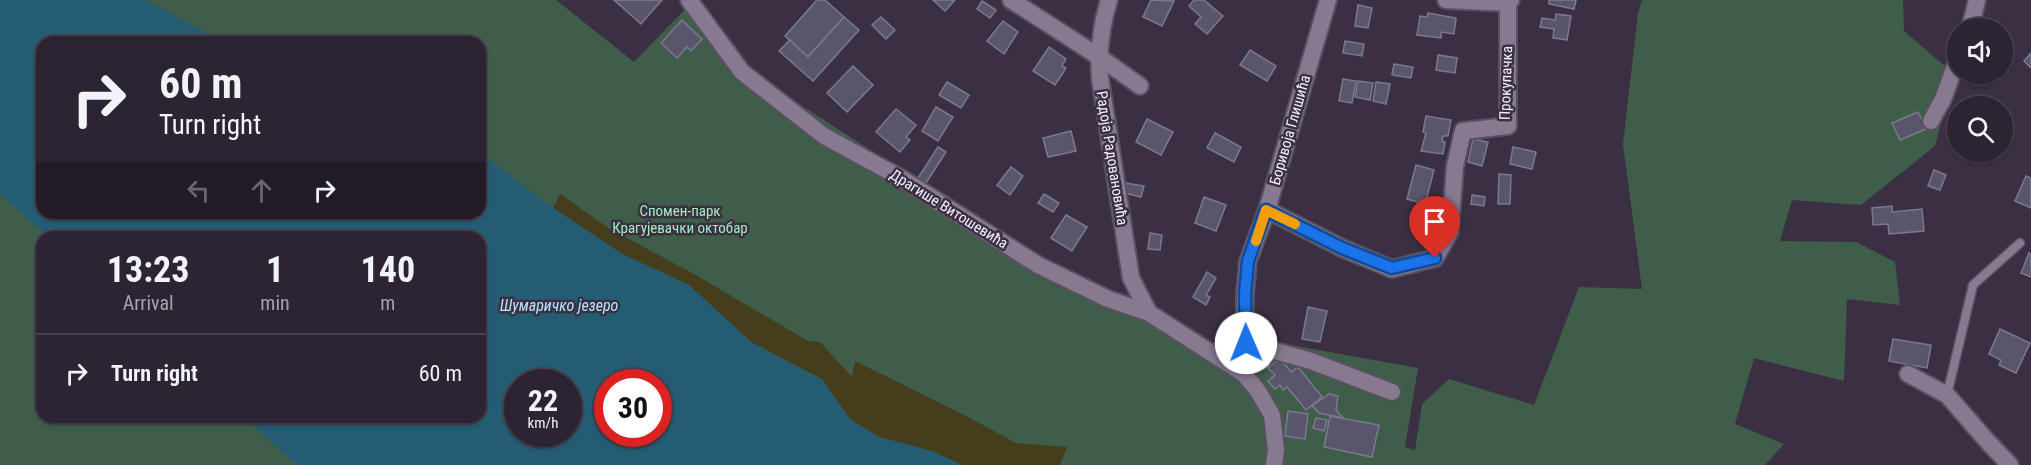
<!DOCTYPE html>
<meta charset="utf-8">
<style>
body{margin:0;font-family:"Roboto Condensed",sans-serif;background:#342c3a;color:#f1f3f6;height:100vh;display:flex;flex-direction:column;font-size:22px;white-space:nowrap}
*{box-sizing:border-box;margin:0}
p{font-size:20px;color:#a6a4ac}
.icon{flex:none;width:33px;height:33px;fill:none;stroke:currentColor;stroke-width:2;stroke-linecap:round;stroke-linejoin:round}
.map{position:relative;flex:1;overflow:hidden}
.sheet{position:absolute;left:36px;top:231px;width:450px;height:192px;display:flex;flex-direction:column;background:#2c2432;border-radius:18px;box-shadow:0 2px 4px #0004,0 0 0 2px #48414d}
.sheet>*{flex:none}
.banner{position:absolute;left:36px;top:36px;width:450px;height:183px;border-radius:18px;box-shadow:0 2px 4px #0004,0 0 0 2px #48414d;background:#2c2432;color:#f1f3f6;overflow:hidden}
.fabs{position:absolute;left:1947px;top:18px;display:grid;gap:12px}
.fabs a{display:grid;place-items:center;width:66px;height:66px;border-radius:50%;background:#2c2432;box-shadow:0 2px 4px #0004,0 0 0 2px #48414d;font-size:30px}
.speed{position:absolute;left:504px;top:369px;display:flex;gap:12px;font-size:30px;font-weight:700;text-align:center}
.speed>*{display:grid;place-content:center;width:78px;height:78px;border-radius:50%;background:#2c2432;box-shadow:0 2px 4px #0004,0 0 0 2px #48414d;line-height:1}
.speed small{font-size:15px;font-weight:400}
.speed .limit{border:9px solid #d22;background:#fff;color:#111}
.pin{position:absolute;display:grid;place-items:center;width:51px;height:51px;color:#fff;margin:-62px -26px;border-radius:50% 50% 50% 0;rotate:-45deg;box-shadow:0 0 6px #0007}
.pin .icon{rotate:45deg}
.me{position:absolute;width:66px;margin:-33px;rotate:359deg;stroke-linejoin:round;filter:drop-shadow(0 0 4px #0008)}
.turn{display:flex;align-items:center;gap:21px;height:126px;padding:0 24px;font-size:27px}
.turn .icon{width:78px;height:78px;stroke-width:2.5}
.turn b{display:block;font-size:42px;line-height:51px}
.lanes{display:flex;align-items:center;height:57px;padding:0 24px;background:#0003;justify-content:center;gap:30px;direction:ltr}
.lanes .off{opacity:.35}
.eta{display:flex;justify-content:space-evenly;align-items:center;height:102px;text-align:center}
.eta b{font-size:36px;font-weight:700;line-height:42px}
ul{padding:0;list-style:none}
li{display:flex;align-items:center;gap:18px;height:78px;padding:0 24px;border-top:2px solid #48414d}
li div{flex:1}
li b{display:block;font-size:22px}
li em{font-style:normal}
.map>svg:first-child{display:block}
</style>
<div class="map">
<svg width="2031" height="465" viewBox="0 0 2031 465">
<rect width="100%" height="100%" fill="#3b3043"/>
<path fill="#3e5e4a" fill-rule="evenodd" d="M0,0H556L634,62L694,0L741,61L790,98L1025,250L1224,353L1230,334L1418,368L1405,447L1415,450L1422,404L1449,379L1534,405L1579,287L1642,289L1623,144L1638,13L1642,0H1903L1904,31L1953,73L1935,146L1861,205L1792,200L1780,241L1856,242L1895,262L1900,305L1847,299L1844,381L1754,358L1735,424L1784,444L1765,465H0ZM42,42H480V213H42ZM42,237H480V417H42ZM518,382H568V434H518ZM608,382H658V434H608Z"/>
<path fill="#453d1c" d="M560,194L610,229L694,274L808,341L820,342L852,377L855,361L968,417L1016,443L1067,447L1060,465H962L932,451L879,437L850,419L822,379L751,342L689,285L622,254L553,208Z"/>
<path fill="#245c73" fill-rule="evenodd" d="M0,0H146L223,42H42V213H480V153L553,208L622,254L689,285L751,342L822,380L850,419L879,437L932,451L962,465H297L244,417H480V237H48L0,194ZM518,382H568V434H518ZM608,382H658V434H608Z"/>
<g fill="#59566c" stroke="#7c7890" stroke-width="1.5">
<path d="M614,0H662L641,24Z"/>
<path d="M817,0H825L844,17L808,57L785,36Z"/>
<path d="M933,0H955L945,11Z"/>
<path d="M1151,0L1174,1L1162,26L1143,17Z"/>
<path d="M1194,0H1204L1223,16L1207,34L1195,24L1201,17L1189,6Z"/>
<path d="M1549,0H1576L1574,9L1549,4Z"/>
<path d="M982,1L996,10L990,18L977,9Z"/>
<path d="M1358,5L1372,8L1368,28L1355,26Z"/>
<path d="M1428,13L1456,18L1454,34L1441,32V38L1417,35L1420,16L1427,17Z"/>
<path d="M1556,14L1571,16L1567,40L1553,38L1554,29L1540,27L1542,18L1555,20Z"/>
<path d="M844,17L859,30L813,81L779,51L790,40L808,57Z"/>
<path d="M881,17L895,30L886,39L872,25Z"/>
<path d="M682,20L702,39L691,51L687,47L677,58L661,43Z"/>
<path d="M1003,21L1018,32L1004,54L987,41Z"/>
<path d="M1345,41L1364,44L1362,56L1343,53Z"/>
<path d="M1049,47L1066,59L1062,66L1066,68L1055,85L1033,71Z"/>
<path d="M1250,50L1276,66L1267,81L1240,65Z"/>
<path d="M2031,53V68L2024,61Z"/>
<path d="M1438,55L1457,58L1455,73L1436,70Z"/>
<path d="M1394,64L1413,67L1411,78L1392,75Z"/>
<path d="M853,66L873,85L847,112L827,93Z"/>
<path d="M1343,79L1356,81L1352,103L1339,101Z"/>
<path d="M1358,81L1373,83L1370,100L1355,97Z"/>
<path d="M947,82L969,95L961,108L939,95Z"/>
<path d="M1376,82L1390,84L1386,104L1373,101Z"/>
<path d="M936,107L953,117L938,141L922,131Z"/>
<path d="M896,109L916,125L906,137L910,140L900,152L876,132Z"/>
<path d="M1918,112L1926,129L1900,140L1892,123Z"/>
<path d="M1426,116L1451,120L1448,136H1443L1442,141L1445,142L1443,154L1421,151L1426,133L1423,132Z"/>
<path d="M1147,119L1173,132L1161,155L1136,142Z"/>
<path d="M1071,131L1076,151L1048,157L1043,138Z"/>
<path d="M1215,133L1241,147L1234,162L1207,148Z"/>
<path d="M1473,139L1488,142L1482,166L1468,162Z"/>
<path d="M938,147L946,152L926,183L918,178Z"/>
<path d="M1513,147L1536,152L1532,169L1510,164Z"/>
<path d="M1416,165L1434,170L1425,204L1407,199Z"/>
<path d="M1011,167L1023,176L1010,195L997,185Z"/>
<path d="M1934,170L1946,175L1940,190L1928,186Z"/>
<path d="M1499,174L1511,175L1510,204H1498Z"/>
<path d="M2026,176L2031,178V208L2015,201Z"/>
<path d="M1126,183L1144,186L1141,197L1124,193Z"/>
<path d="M1044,194L1059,203L1053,212L1038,203Z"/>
<path d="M1472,195L1485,197L1484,206L1471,204Z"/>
<path d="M1204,197L1226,205L1216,231L1195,223Z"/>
<path d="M1892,206V212L1922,209L1924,231L1889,234L1888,224L1873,225L1872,208Z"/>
<path d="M1066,215L1087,227L1072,251L1051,238Z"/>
<path d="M1150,233L1162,235L1160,250L1148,249Z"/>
<path d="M2029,253L2031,254V277L2021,273Z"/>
<path d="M1207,272L1216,278L1206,295L1210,297L1206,305L1193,297Z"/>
<path d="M1308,307L1327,311L1320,342L1302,339Z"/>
<path d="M2000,329L2030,343L2016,373L1999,365L2001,360L1989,354Z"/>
<path d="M1893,339L1931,345L1927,368L1889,361Z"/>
<path d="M1259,355L1270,358L1268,368L1257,366Z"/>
<path d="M1280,358L1291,372L1298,367L1322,397L1306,410L1287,387L1283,390L1280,385L1275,389L1268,381L1275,375L1268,368Z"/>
<path d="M1329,394L1338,396L1336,410L1343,418L1319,413L1312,406Z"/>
<path d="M1288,411L1308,414L1305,439L1285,436Z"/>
<path d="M1330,416L1379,425L1372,457L1324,447Z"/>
<path d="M1316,418L1327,420L1324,431L1313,428Z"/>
</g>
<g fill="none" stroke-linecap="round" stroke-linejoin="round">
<g stroke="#595060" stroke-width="11">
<path id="service" d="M1947,395L1973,285L2020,243"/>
</g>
<g stroke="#595060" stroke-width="20">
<g id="minor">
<path d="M689,0L742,72L824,136L901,178L1038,265L1108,299L1149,313L1244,374L1258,391L1272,415L1276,450L1274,465"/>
<path d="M1011,0L1098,56L1140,86"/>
<path d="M1109,0C1101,26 1098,50 1100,78L1131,278L1149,313"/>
<path d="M1446,0L1508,3L1511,0"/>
<path d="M1970,28L1977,0"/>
<path d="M1931,121L1943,99L1958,58"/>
<path d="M1267,210L1342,248L1392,269L1435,258L1450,232L1455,166L1463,131L1508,126V3"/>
<path d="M1246,343L1311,361L1392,392"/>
<path d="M1244,374L1245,294L1248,261L1267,210L1328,0"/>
<path d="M1908,374L1947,395L1988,442L2010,465"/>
</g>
</g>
<use href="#service" stroke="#867990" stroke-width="8"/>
<use href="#minor" stroke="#867990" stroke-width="16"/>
</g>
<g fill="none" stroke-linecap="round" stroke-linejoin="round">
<g stroke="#114b97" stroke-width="15">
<path id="route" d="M1246,343L1245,294L1248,261L1266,210L1342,248L1392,268L1435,258"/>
</g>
<use href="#route" stroke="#1a73e8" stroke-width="10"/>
<path stroke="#f59e0b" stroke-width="10" d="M1256,241L1266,210L1295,224"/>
</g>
<g text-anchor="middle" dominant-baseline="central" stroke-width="5" stroke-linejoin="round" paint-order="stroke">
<g font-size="15" fill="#f5eefa" stroke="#3b3043">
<text transform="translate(1506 83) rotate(-88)">Прокупачка</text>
<text transform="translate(1290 130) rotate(-74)">Боривоја Глишића</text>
<text transform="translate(1112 158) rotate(81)">Радоја Радовановића</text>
<text transform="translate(949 209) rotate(32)">Драгише Витошевића</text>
</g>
<g font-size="15" fill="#a2edbe" stroke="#3b3043">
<text x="680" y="211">Спомен-парк<tspan x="680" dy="17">Крагујевачки октобар</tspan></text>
</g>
<g font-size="16" font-style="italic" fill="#b5e6fc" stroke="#3b3043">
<text x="559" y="305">Шумаричко језеро</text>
</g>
</g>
</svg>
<div class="fabs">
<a><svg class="icon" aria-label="sound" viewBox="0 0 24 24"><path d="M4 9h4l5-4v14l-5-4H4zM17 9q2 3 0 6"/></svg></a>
<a><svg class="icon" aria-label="search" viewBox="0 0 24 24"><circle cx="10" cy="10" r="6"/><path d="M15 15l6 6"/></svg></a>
</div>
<div class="speed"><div>22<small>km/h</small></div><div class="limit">30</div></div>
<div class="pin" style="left:1435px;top:258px;background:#d93025"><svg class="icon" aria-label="arrive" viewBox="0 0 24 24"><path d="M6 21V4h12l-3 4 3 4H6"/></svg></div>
<svg class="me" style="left:1246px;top:343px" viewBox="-20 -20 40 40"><circle r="19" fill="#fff"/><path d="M0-13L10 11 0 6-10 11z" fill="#1a73e8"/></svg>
<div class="banner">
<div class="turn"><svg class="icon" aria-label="right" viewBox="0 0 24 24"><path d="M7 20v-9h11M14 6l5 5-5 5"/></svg><div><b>60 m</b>Turn right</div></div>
<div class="lanes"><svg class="icon off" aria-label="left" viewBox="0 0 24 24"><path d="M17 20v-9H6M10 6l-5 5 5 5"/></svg><svg class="icon off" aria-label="ahead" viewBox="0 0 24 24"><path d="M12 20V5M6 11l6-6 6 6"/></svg><svg class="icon" aria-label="right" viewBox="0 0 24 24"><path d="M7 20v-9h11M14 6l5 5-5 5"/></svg></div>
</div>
<section class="sheet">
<div class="eta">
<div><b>13:23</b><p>Arrival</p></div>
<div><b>1</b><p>min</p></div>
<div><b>140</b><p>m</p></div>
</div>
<ul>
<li><svg class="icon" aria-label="right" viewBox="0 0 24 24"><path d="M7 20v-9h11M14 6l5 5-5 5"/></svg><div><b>Turn right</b></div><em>60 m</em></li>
</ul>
</section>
</div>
